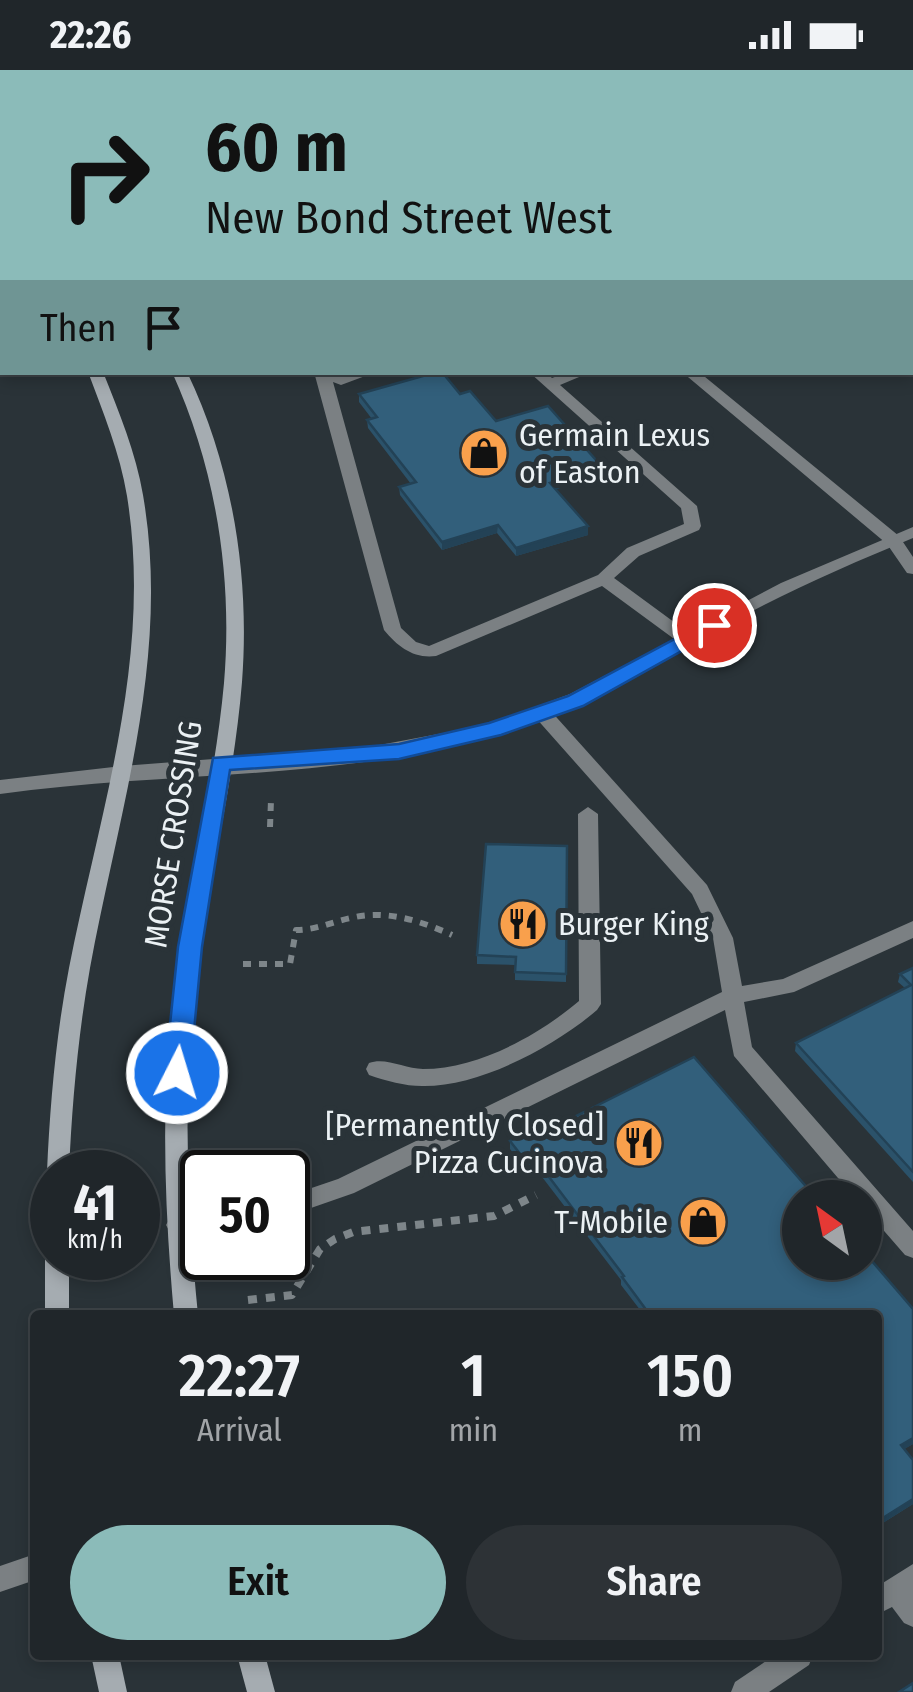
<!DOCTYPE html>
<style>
body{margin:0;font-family:"Fira Sans Condensed",sans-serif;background:#2d3236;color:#f1f3f6;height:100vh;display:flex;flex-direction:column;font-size:38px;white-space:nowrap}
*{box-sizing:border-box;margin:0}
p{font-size:32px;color:#a2a5a8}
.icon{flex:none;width:55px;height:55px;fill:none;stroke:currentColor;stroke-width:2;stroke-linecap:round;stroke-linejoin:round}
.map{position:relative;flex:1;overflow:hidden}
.drawer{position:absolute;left:30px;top:1240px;width:852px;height:350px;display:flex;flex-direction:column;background:#20262a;border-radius:10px;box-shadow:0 5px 15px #0003,0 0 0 2px #3d4347}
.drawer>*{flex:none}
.banner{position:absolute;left:0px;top:0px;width:915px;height:305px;box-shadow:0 5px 15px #0003,0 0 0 2px #3d4347;background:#8bbbb9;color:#111;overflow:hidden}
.needle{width:65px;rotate:327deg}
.buttons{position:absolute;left:782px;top:1110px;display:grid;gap:20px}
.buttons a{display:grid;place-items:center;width:100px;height:100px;border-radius:50%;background:#20262a;box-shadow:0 5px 15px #0003,0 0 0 2px #3d4347;font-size:50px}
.speed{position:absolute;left:30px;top:1080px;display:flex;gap:20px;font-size:50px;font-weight:700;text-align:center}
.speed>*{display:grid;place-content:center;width:130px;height:130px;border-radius:50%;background:#20262a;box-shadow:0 5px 15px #0003,0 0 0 2px #3d4347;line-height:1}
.speed small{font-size:25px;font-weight:400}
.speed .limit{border:5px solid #111;border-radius:15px;background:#fff;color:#111}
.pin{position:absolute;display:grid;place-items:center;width:85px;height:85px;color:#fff;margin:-42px;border:5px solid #fff;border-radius:50%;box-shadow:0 2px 10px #0007}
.me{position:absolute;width:110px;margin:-55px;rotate:5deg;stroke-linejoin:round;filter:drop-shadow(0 0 8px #0008)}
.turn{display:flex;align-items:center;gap:35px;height:210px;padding:0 40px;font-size:45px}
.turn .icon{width:130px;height:130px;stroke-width:2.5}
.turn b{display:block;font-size:70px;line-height:85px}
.then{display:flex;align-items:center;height:95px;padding:0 40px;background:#0003;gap:20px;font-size:38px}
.eta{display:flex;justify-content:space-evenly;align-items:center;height:170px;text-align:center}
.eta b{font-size:60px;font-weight:600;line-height:70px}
.action{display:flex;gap:20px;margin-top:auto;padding:20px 40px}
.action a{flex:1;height:115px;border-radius:60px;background:#8bbbb9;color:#111;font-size:40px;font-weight:600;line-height:115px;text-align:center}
.action a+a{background:#2d3236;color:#f1f3f6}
.status{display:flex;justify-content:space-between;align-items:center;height:70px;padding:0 50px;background:#20262a;direction:ltr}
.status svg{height:28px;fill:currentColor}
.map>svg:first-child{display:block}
</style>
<div class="status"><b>22:26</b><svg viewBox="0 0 49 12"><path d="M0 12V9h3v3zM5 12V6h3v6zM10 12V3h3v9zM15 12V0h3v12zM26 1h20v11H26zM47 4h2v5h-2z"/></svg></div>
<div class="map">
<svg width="913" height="1622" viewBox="0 0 913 1622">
<rect width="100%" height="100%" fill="#2a3338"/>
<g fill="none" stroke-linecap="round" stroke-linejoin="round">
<g stroke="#7e868a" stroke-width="6" stroke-dasharray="8 8" stroke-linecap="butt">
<path d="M270,757L271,730"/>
<path d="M243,894H290L296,860C316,860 331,852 351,848C385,839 421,851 452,865"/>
</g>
<path stroke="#7e868a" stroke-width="8" stroke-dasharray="9 9" stroke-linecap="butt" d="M248,1230L292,1225L320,1179L335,1169L353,1162L494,1146L536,1125"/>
<g fill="#7b8083" fill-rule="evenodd">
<path d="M314,302H376L341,315L333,312L401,558L416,572L429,576L598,505L627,478L684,454L681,438L529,302H546L552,308L568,302H591L560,315L697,436L701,456L699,460L639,486L614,508L693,566L696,570L693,574H681L602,516L436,586C414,589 398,577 384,560Z"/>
<path d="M542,637L549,639L707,815L733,868L742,916L783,909L913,851V868L794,922L744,932L752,977L913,1161V1188L905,1185L865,1139V1128H855L734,986L725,940L354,1123L288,1146V1126L338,1109L722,922L713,868L692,824L535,647L533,643L535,639Z"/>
<path d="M588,737L598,744L601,934L597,940C555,976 480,1017 422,1016C405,1016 386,1011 369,1005L366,999L369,993C386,987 405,999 423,999C478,999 539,965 579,931L578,744Z"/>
<path d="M202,1142V1162L178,1165L170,1162L166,1155L170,1148Z"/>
<path d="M35,1484V1510L0,1522V1496Z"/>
<path d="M913,1494V1557L904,1553L892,1537L878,1544V1516Z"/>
<path d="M775,1585H813L809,1595L769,1622H731L735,1612Z"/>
</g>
<g fill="#7b8083" fill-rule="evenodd">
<rect x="912" y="87" width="1" height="9"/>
<path d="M913,457V468C855,492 797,517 741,547C661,591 584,639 496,665C342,711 161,701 0,724V710L122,696L369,677L486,655L570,624L781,513Z"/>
</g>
<g fill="#7b8083" fill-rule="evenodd">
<path d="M343,0H356L357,2H345Z"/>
<path d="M682,302H699L899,466L913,487V504L907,503L887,474Z"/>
</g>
<g fill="#a5acb1" fill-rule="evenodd">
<path d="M0,59L2,60V70L0,69Z"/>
<rect x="0" y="148" width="2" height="11"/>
<path d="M88,302H103C119,342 136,383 143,425C171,587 119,740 90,898C78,965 72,1034 69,1102H52V1110L47,1102C50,1034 56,965 69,898C100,740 153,588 127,426C120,383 103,342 88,302Z"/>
<path d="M172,302H187C233,398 250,507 242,612C233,723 203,831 193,942C183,1043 188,1144 198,1245H174C165,1144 161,1043 171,942C183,832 214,724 224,613C233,507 216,399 172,302Z"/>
<path d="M52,1179V1188H69V1245H45V1188Z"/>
<path d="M91,1585H119L127,1622H99Z"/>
<path d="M237,1585H265L275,1622H247Z"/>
</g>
</g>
<g fill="#2b526a">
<path d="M359,324H460L496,351L603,406L556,419L588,465L516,486L497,463L442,480L400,425L399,417L411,414L368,358L367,350L372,349L359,332Z"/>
<path d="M567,776L566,912L515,910V895L477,894V885Z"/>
<path d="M913,898V1112L795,981L796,973L905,918L898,912L900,904Z"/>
<path d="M694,987L816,1128H800V1192H865V1183L913,1239V1374L904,1379L913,1390V1434L878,1456V1245H644L621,1215V1210L539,1103L532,1107L510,1079V1071L545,1054L550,1059Z"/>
</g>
<g fill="#234256">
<path d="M603,398V406L550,421V413Z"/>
<path d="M498,455L497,463L442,480V472Z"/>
<path d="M588,456V465L516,486V478Z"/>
<path d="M540,1095L539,1103L532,1107V1099Z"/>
<path d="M913,1368V1374L898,1383L901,1375Z"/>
<path d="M913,1429V1434L878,1456V1451Z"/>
</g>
<g fill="#325f7b" stroke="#234256" stroke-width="2.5">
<path d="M904,0H913V37L912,2H896Z"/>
<path d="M437,302H442L460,324L470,321L496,351L548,336L603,398L550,413L588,456L516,478L498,455L442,472L399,417L416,412L367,350L377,347L359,324Z"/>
<path d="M486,774L567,776L566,904L515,902L516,887L477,885Z"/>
<path d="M913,898V1102L796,973L911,915L900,904Z"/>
<path d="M694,987L816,1128H800V1192H865V1183L913,1239V1368L901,1375L913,1390V1429L878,1451V1245H650L622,1207L624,1206L540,1095L532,1099L510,1071L545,1054L550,1059Z"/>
<path d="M913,1613V1622H899Z"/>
</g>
<path fill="#1a73e8" stroke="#114b97" stroke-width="2.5" d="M714,548L724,555L721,559L583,636L501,665L399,689L230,700L202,877L190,1003L186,1010H168L165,1003L178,877L213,688L399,674L489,653L568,626Z"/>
<defs>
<g id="shop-disc" transform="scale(2.5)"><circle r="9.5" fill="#f9a04c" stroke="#2a3338"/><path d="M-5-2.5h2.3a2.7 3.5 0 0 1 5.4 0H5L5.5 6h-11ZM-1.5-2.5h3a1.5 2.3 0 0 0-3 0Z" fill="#111"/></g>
<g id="restaurant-disc" transform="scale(2.5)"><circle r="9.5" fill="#f9a04c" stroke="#2a3338"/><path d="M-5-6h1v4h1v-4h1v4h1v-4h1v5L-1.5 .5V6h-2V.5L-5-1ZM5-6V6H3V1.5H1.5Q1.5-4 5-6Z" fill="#111"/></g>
</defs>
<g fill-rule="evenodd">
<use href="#shop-disc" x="484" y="383"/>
<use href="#restaurant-disc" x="523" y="854"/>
<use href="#restaurant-disc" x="639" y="1073"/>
<use href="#shop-disc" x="703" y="1152"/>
</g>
<g text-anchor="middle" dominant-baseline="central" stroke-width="10" stroke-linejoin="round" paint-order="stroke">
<g font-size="32" fill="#ebf1f4" stroke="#2a3338" text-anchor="start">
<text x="519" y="365">Germain Lexus<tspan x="519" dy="37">of Easton</tspan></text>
<text x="558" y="854">Burger King</text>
<text x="604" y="1055" text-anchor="end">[Permanently Closed]<tspan x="604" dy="37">Pizza Cucinova</tspan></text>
<text x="668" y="1152" text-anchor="end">T-Mobile</text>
</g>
<g font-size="32" fill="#ebf1f4" stroke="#2a3338">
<text transform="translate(173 764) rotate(-81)">MORSE CROSSING</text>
</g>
</g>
</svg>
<div class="buttons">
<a><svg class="needle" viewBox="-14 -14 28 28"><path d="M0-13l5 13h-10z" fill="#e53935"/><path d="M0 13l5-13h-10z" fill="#a2a5a8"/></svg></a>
</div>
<div class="speed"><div>41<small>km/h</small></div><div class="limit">50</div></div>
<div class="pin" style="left:714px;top:555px;background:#d93025"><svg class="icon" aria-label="arrive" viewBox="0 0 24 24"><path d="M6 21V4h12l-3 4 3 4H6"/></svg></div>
<svg class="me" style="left:177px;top:1003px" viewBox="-20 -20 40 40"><circle r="17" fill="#1a73e8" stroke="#fff" stroke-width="3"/><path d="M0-11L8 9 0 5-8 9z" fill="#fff"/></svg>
<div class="banner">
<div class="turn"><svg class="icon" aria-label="right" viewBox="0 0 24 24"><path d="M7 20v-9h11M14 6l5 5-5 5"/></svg><div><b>60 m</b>New Bond Street West</div></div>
<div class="then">Then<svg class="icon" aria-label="arrive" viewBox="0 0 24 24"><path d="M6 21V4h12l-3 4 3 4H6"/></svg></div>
</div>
<section class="drawer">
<div class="eta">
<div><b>22:27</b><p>Arrival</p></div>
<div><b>1</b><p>min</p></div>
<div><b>150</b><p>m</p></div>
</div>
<div class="action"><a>Exit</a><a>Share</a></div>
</section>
</div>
